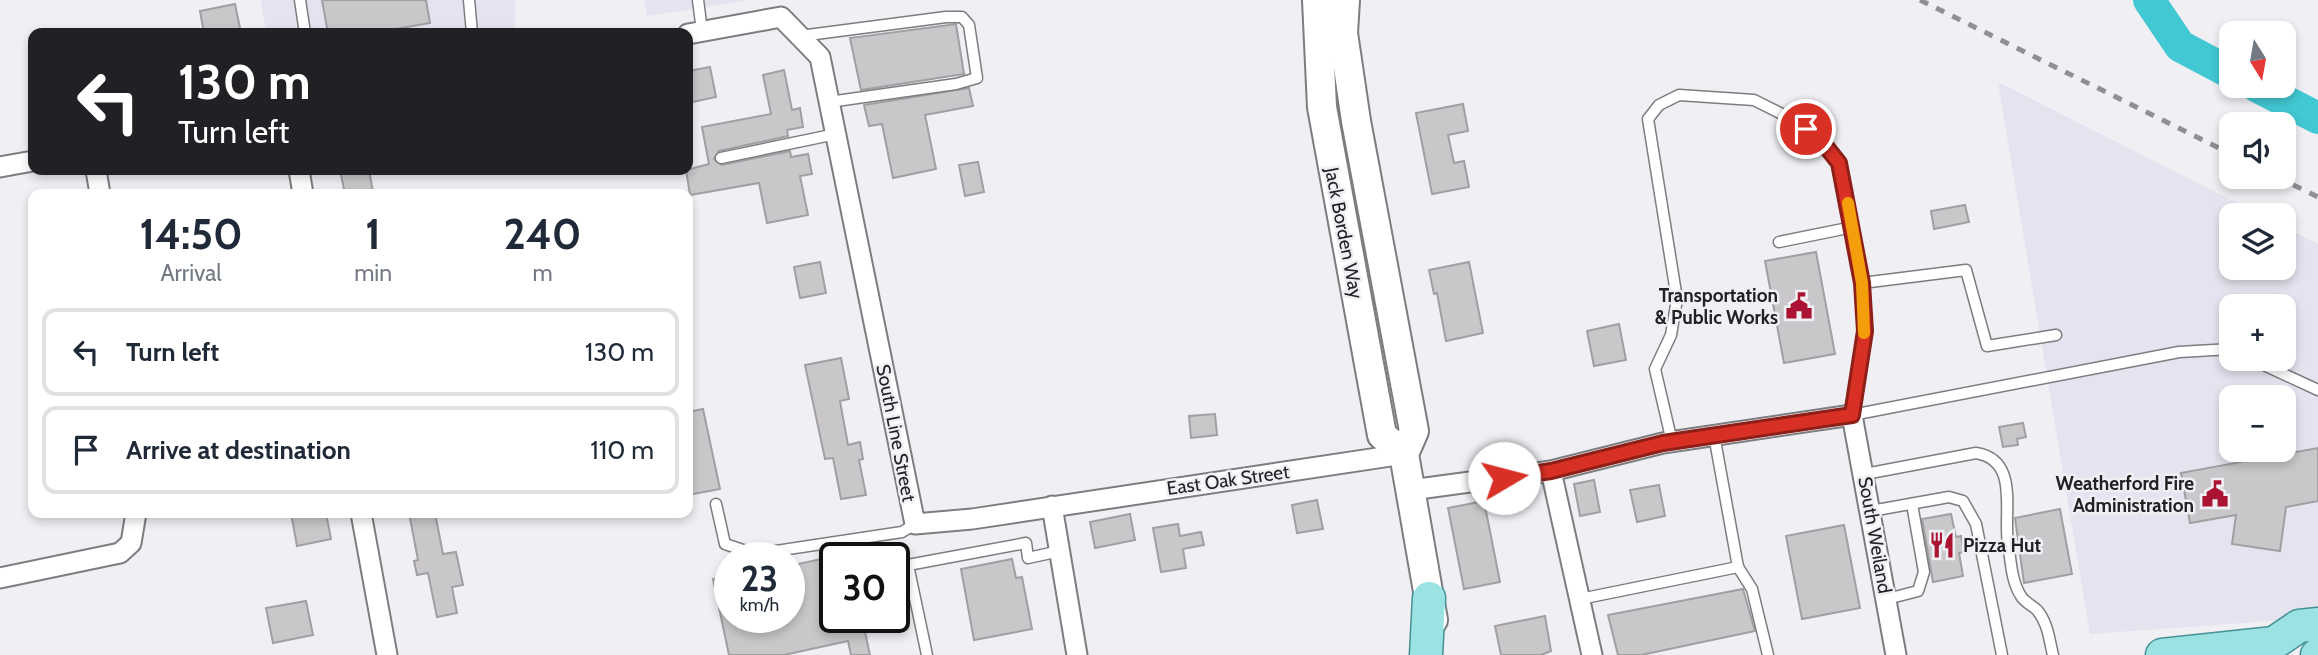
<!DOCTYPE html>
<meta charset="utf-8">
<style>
body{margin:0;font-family:Cabin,sans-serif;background:#f2f2f3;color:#1f2937;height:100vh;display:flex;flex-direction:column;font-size:26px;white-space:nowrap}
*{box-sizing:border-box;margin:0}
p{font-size:23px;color:#747a83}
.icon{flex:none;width:38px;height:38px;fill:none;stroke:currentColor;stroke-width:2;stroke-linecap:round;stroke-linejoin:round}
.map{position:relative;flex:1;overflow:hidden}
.details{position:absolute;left:28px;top:189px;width:665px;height:329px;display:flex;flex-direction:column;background:#fff;border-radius:14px;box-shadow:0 4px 10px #0003}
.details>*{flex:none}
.hud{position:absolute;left:28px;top:28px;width:665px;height:147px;border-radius:14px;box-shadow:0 4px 10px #0003;background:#202124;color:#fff;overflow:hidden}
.needle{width:46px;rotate:169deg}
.fabs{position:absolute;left:2219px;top:21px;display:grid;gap:14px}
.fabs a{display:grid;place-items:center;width:77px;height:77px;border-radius:14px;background:#fff;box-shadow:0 4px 10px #0003;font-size:35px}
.speed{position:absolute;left:714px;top:542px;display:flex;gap:14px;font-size:35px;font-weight:700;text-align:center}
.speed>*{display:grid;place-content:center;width:91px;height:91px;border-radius:50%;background:#fff;box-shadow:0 4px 10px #0003;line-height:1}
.speed small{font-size:18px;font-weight:400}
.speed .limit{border:4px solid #111;border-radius:10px;background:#fff;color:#111}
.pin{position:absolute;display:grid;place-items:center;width:60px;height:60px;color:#fff;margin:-30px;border:4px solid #fff;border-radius:50%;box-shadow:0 2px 7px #0007}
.me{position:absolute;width:77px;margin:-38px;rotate:82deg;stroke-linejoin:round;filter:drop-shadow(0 0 5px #0008)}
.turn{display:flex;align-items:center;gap:24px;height:147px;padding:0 35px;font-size:32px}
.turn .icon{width:91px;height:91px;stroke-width:2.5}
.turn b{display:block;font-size:49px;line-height:60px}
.eta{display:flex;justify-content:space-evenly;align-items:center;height:119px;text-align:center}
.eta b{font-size:42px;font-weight:800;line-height:49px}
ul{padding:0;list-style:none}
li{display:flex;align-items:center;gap:21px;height:88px;margin:0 14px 10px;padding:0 21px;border:4px solid #e0e1e3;border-radius:14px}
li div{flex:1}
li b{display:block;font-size:26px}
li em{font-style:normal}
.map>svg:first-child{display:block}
</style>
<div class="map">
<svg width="2318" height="655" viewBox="0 0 2318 655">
<rect width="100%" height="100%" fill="#f0eff4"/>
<g fill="#e4e3ef" fill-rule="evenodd">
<path d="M261,0H515V33H266Z"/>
<path d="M644,0H750L647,16Z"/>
<path d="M1998,82L2261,215H2231V268H2284V227L2318,244V611L2300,619L2090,634ZM2231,306H2284V359H2231ZM2231,397H2284V450H2231Z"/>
</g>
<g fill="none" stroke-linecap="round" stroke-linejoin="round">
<g stroke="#41c8d3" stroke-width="32">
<path d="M2149,0L2180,46L2231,73"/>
<path d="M2256,86L2318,118"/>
</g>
</g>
<g fill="#cac7ca" stroke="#a29fa2" stroke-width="2">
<path d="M322,0H426L430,23L373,33H328Z"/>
<path d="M235,4L241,33H204L200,11Z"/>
<path d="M956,24L964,74L861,90L850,38Z"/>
<path d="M710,67L716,97L688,103V71Z"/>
<path d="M784,70L792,110L800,108L803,127L787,130L788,136L719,151L714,159L722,165L790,151L791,157L808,154L812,174L800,176L808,215L767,223L759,183L690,195L686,170L709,164L702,127L771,114L763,75Z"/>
<path d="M969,88L973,106L925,115L936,169L893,178L882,124L869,126L864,105Z"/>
<path d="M1463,104L1468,131L1448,135L1454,163L1464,161L1469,187L1432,194L1416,113Z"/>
<path d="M978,162L984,192L965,196L959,165Z"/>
<path d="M340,170H369L373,192L345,194Z"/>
<path d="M1965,205L1969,222L1934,229L1931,211Z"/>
<path d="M1816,252L1835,354L1784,363L1765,261Z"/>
<path d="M820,262L826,293L800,298L794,267Z"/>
<path d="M1469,262L1483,333L1446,341L1437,293L1434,294L1429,270Z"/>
<path d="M1619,324L1626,360L1594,366L1587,331Z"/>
<path d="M841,358L849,399L840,401L848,445L860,442L863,459L859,460L866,495L841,499L833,458L825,459L805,365Z"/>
<path d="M703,409L720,489L688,495V412Z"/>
<path d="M1215,414L1217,435L1191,438L1189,416Z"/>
<path d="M2023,423L2026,437L2017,439L2018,445L2003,447L1999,427Z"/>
<path d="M2318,448V501L2286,507L2280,551L2232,544L2236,515L2190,523L2181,473L2241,462L2243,450H2292L2291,453Z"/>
<path d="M1594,480L1600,512L1580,516L1574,484Z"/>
<path d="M1659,485L1665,516L1637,522L1630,490Z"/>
<path d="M1317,500L1323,529L1297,533L1292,505Z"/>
<path d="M1484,501L1500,582L1464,589L1448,508Z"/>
<path d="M2060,509L2072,574L2024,583L2015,518Z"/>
<path d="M291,513H326L331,539L297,546Z"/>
<path d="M409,513H435L443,554L456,552L463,585L452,587L457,613L437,617L428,573L417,575L414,561L418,560Z"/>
<path d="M1130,514L1135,540L1095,548L1090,522Z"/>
<path d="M1951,514L1956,537L1961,536L1964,552L1959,553L1963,576L1933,582L1922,519Z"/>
<path d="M1178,524L1180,536L1201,532L1204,545L1183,549L1186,568L1161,572L1153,528Z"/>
<path d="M1844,525L1860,608L1802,619L1786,536Z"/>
<path d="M835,556V618H862L870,655H851L848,641L784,655H729L713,579L728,576L730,618H789V566Z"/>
<path d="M1012,559L1016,578L1022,577L1032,629L974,640L961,569Z"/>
<path d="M1743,589L1755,631L1641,655H1618L1608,615Z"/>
<path d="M306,601L313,635L273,643L266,608Z"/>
<path d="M1545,616L1551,651L1541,655H1501L1495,626Z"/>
</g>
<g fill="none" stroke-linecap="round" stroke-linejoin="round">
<g stroke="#7d7d81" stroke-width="13">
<g id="lane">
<path d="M300,0L305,33"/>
<path d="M469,0L472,33"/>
<path d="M698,0L702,31"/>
<path d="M800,36L946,17H962L969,25L977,78L956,84L829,102"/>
<path d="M721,158L836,134"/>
<path d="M1779,242L1853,227L1862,283L1865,331L1852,415L2179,352L2231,349"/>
<path d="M1862,283L1966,270L1987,346L2056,335"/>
<path d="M2251,359L2318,390"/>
<path d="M1672,442L1655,369L1671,335L1677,299L1648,119L1659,105L1679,95L1754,100L1792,119L1820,139L1839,163L1853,227"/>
<path d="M1865,474L1976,453C2020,460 2003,512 2008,544C2011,560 2011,581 2021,596C2024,602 2032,605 2037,610C2048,623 2049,639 2053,655"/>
<path d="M716,504L725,544L755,554L902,532L915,524"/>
<path d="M1871,511L1949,497L1963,501L1976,524L2002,655"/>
<path d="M1738,567L1752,589L1768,655"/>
<path d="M1580,599L1738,567L1714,435"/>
<path d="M1887,599L1918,591L1924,572L1912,504"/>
<path d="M927,655L908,565L1026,543L1028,558L1060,551"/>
</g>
</g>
<g stroke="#7d7d81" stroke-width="23">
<g id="street">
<path d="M688,34L781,17L820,57L915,524L972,519L1404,454"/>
<path d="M0,167L33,161"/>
<path d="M96,170L100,194"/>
<path d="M299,170L303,194"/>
<path d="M1551,471L1592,655"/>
<path d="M1411,490L1551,471L1663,443L1852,415L1896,655"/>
<path d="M1052,506L1077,655"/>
<path d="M361,513L387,655"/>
<path d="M0,578L120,553L131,543L136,513"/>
</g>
</g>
<g stroke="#7d7d81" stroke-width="32">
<g id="secondary">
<path d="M1317,0L1322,107L1382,435L1404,454"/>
<path d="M1345,0L1343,33L1356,121L1414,431L1404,454L1433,620"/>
</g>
</g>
<g stroke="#469194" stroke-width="35">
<g id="primary">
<path d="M1426,655L1429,598"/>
<path d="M2162,655L2274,643L2299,626L2318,624"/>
<path d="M2317,655H2318"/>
</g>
</g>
<use href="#lane" stroke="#fff" stroke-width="10"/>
<use href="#street" stroke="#fff" stroke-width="19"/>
<use href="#secondary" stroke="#fff" stroke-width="28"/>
<use href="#primary" stroke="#9be2e3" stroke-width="32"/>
<g stroke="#908f92" stroke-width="5" stroke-dasharray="9 9" stroke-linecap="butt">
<path d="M1920,0L2231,154"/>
<path d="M2277,177L2318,197"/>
</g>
</g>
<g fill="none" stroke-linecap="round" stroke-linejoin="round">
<g stroke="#8d1f18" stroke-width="18">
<path id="route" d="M1504,478L1551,471L1663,443L1852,415L1865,331L1862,283L1839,163L1820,139L1806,129"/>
</g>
<use href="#route" stroke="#d93025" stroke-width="12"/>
<path stroke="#f59e0b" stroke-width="12" d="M1848,203L1862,283L1864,333"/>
</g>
<defs>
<g id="civic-bare" transform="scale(2.1)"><path d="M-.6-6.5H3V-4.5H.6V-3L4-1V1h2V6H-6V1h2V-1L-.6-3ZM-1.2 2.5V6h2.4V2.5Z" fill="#aa1432" stroke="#f0eff4" stroke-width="2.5" paint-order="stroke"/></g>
<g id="restaurant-bare" transform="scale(2.1)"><path d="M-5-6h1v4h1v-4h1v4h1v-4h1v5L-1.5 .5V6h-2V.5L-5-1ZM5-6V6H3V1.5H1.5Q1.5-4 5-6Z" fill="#aa1432" stroke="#f0eff4" stroke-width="2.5" paint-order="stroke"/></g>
</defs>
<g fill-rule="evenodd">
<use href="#civic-bare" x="1799" y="306"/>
<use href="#civic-bare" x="2215" y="494"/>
<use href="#restaurant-bare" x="1942" y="545"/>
</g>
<g text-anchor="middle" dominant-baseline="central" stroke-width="5" stroke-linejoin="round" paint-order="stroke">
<g font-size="19" fill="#222123" stroke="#f0eff4">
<text transform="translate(1344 233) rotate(79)">Jack Borden Way</text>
<text transform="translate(896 433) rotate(79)">South Line Street</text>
<text transform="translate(1228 480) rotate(-8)">East Oak Street</text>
<text transform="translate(1875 535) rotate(80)">South Weiland</text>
</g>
<g font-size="19" font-weight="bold" fill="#222123" stroke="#f0eff4" text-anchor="end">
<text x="1778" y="295">Transportation<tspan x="1778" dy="22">&amp; Public Works</tspan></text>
<text x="2194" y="483">Weatherford Fire<tspan x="2194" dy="22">Administration</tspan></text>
<text x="1963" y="545" text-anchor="start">Pizza Hut</text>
</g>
</g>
</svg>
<div class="fabs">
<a><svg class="needle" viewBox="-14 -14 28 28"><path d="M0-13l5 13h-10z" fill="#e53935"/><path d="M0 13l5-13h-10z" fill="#747a83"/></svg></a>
<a><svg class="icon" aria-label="sound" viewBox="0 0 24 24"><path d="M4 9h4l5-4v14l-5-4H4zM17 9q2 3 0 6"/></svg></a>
<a><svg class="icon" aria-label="layers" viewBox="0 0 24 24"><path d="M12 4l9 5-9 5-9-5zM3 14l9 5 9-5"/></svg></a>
<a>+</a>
<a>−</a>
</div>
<div class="speed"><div>23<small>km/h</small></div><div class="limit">30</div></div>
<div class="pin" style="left:1806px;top:129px;background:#d93025"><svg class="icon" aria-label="arrive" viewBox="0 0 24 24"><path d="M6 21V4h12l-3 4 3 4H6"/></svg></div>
<svg class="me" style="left:1504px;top:478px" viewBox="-20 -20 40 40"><circle r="19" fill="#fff"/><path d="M0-13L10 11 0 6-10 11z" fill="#d93025"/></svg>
<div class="hud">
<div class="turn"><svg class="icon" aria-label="left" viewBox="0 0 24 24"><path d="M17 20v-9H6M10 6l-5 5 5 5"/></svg><div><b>130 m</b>Turn left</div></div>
</div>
<section class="details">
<div class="eta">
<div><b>14:50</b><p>Arrival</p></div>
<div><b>1</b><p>min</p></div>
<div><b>240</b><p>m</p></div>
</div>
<ul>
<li><svg class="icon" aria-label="left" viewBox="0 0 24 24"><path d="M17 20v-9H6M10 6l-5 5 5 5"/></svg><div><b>Turn left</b></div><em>130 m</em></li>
<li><svg class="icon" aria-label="arrive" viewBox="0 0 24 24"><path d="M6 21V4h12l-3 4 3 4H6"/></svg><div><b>Arrive at destination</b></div><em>110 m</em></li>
</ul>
</section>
</div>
